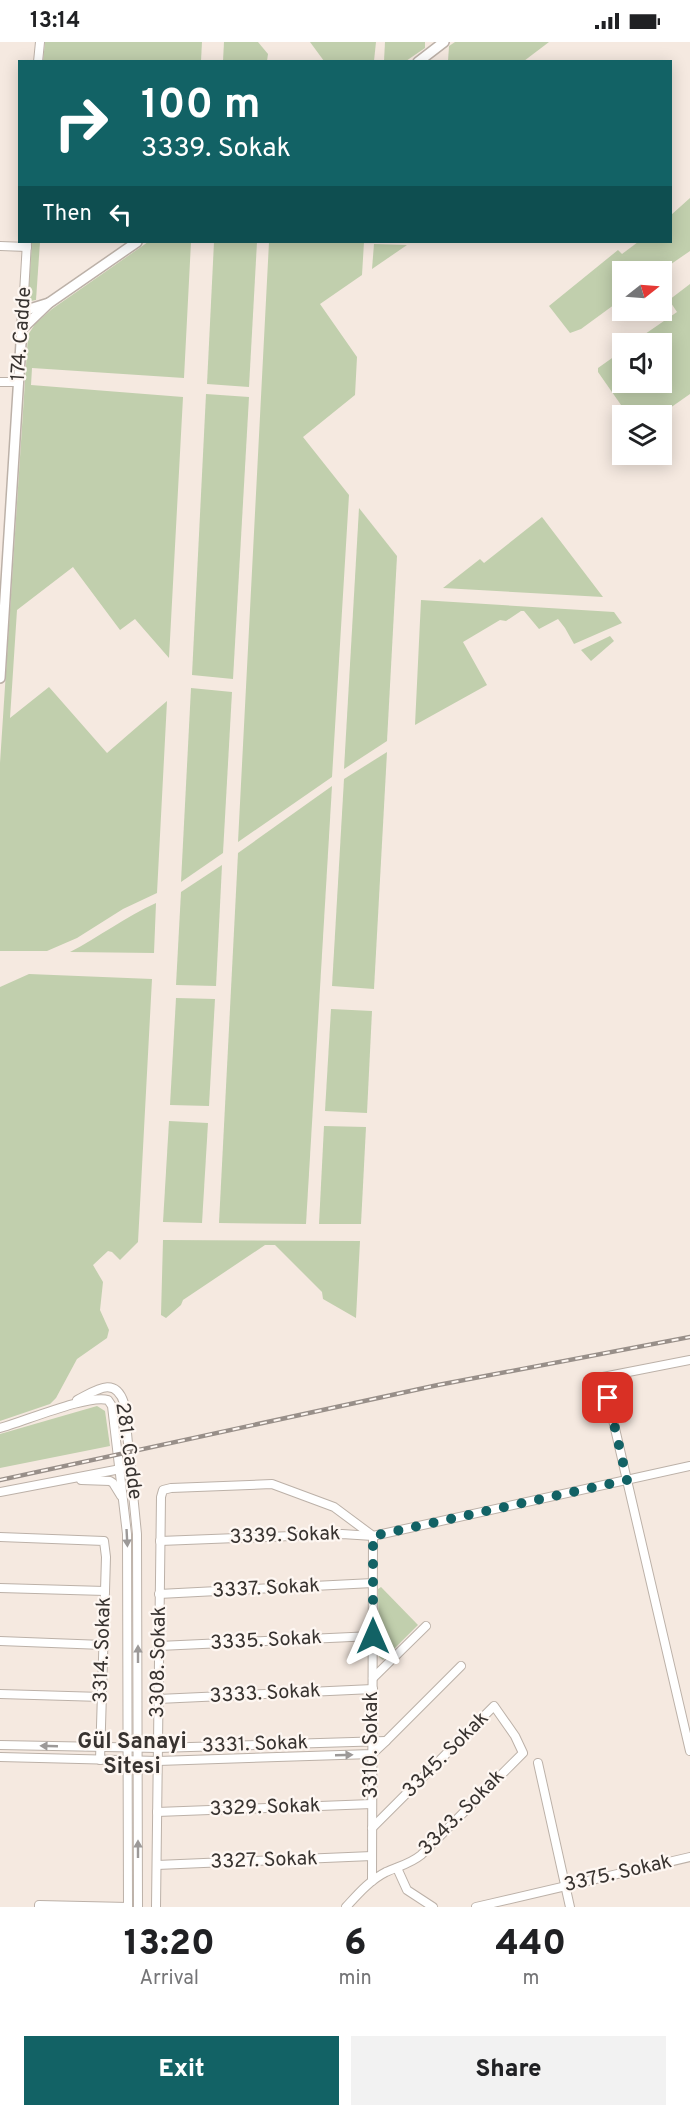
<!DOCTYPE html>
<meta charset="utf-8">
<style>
body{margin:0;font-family:Overpass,sans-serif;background:#f2f2f2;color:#202124;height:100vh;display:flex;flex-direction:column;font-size:22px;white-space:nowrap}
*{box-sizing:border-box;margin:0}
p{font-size:20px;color:#757577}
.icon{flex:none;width:33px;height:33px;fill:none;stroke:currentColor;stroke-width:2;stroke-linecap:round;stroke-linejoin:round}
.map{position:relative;height:1865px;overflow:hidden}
.details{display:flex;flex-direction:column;background:#fff;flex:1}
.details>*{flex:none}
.hud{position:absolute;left:18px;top:18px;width:654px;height:183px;border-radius:0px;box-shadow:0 3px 15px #0003;background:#126265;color:#fff;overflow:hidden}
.needle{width:39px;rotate:73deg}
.controls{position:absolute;left:612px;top:219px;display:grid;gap:12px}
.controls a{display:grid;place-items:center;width:60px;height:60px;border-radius:0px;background:#fff;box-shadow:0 3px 15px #0003;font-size:30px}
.pin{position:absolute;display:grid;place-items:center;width:51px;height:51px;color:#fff;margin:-26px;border-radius:12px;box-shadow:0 3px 9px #0006}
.me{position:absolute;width:66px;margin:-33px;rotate:0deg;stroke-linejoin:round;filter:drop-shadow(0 0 4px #0008)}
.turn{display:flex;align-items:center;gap:21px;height:126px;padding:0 24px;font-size:27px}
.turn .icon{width:78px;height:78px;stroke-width:2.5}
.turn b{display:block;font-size:42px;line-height:51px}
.then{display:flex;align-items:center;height:57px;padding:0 24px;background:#0003;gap:12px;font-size:22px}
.eta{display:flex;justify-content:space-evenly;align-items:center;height:102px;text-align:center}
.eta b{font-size:36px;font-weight:800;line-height:42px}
.action{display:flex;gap:12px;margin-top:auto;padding:12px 24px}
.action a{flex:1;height:69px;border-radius:0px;background:#126265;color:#fff;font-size:24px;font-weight:800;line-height:69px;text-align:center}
.action a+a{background:#f2f2f2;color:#202124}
.status{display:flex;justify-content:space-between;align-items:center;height:42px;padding:0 30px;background:#fff;direction:ltr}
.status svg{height:16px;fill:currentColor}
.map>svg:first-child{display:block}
</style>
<div class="status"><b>13:14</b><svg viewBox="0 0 49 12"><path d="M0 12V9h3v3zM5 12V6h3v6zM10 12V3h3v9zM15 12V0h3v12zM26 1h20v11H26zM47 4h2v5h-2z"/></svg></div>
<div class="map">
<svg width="690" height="1865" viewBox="0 0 690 1865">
<rect width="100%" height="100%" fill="#f5e9e0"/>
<g fill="#c1cfad">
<path d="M45,0H202L201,19H43Z"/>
<path d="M224,0H258L268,12L267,19H223Z"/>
<path d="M310,0H376L374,19H324Z"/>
<path d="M385,0H425V6L406,19H384Z"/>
<path d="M455,0H549L524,19H448L449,4Z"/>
<path d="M690,156V209L661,229L622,230V257L581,287L570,291L549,264L618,208L622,212L638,200H670L671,173Z"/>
<path d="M32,200H40L36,258L31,259L28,257Z"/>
<path d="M148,200H191L184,336L32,326L31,343L183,355L169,616L135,577L120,588L73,525L17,568L10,676L49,645L107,711L167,659L157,851L123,867L77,896L47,909H0V721L28,293L35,282L52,267Z"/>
<path d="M214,200H257L249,345L207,342Z"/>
<path d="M269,200H364L362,233L320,262L357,315L355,353L303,395L349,453L332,735L238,800Z"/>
<path d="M374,202L407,203L372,227Z"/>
<path d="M690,242V352L660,373H628L598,330V326L622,309V340H662V302L632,301L677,270L669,258Z"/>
<path d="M206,352L249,355L233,637L192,633Z"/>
<path d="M359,466L397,514L387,699L344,727Z"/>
<path d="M542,475L603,555L443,546L480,517L484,521Z"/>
<path d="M421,558L614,570L622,581L574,602L565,586L558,577L539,587L524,569H521L506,579L500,578L463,600L487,643L415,683Z"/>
<path d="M610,594L614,599L591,619L581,608Z"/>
<path d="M191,646L232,650L223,811L181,840Z"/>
<path d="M387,710L374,947L332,944L344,737Z"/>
<path d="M332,744L306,1182L219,1181L238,811Z"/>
<path d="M222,823L216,944L176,943L181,850Z"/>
<path d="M156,861L154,911L70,910C99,895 125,875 156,861Z"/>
<path d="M29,932L152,937L138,1200L120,1218L112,1210L108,1209L93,1223L103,1240L100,1268L109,1288L107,1296L77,1317L56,1356L50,1362L0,1379V945Z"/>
<path d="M176,956L215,957L209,1064L170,1063Z"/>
<path d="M331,967L372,969L367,1071L325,1069Z"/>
<path d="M169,1079L208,1081L202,1181L163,1180Z"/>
<path d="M324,1084L366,1085L361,1182H319Z"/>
<path d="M163,1198L360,1199L356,1276L323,1257L322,1250L275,1203H265L183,1258L181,1263L166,1276L161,1273Z"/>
<path d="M97,1364L105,1369L110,1404L0,1426V1392Z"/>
<path d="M381,1545L418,1583L383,1618L379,1615L378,1547Z"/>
</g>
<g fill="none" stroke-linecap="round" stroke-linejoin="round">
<g stroke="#bcb1a8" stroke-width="10">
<g id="minor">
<path d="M38,20L40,0"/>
<path d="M0,204L27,205"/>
<path d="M23,269L27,200"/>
<path d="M0,340H19"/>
<path d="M690,1318L603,1335L690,1709"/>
<path d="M77,1358C95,1349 115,1333 124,1361L137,1492L138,1865"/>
<path d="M0,1386C23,1380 88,1352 108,1358L112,1364L127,1492L128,1865"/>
<path d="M81,1438L110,1439L113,1441L121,1454"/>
<path d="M0,1450L131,1425"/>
<path d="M0,1495L104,1499L106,1515L100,1718"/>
<path d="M160,1499L342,1492L373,1494L690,1424"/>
<path d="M0,1546L105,1549"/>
<path d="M159,1552L373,1541"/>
<path d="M0,1599L103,1603"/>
<path d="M159,1604L373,1594"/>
<path d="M373,1636L426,1584"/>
<path d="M0,1652L102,1655"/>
<path d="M158,1657L373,1647"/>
<path d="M386,1699L461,1624"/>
<path d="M0,1703L158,1706L386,1699L372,1712L158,1719L0,1715"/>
<path d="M538,1721L570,1865"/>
<path d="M157,1770L372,1762"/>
<path d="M157,1823L372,1814"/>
<path d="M397,1826L407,1848L433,1865"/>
<path d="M39,1865V1863L128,1865"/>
<path d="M156,1865L161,1455L163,1448L171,1446L272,1442L334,1465L373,1494L372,1839"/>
<path d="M346,1865C358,1852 370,1838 386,1830C399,1824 410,1822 421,1813L523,1711L515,1694L494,1664L372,1786"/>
<path d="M476,1865L690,1815"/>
</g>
</g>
<g stroke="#bcb1a8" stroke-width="12">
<g id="tertiary">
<path d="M418,20L444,0"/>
<path d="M22,287L49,261L137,200"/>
<path d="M0,636L23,269L49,261"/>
</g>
</g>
<use href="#minor" stroke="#fff" stroke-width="8"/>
<use href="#tertiary" stroke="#fff" stroke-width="9"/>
<g stroke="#988f89" stroke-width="4.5">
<path id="rail" d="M0,1438L438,1343L690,1295"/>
</g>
<use href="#rail" stroke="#fef7f2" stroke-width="2" stroke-dasharray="7" stroke-linecap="butt"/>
</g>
<defs><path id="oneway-solid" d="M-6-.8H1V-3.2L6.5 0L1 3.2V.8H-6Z" transform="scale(1.5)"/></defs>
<g fill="#9c9998">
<use href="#oneway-solid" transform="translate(127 1496) rotate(87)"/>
<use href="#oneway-solid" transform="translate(138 1612) rotate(-90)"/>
<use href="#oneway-solid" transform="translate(49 1704) rotate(-178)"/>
<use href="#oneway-solid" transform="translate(344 1713) rotate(-2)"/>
<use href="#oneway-solid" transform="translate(138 1807) rotate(-90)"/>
</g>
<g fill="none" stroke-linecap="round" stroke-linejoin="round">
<path stroke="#126265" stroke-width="10" stroke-dasharray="0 18" d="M373,1594V1494L627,1438L608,1356"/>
</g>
<g text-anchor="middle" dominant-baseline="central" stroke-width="4.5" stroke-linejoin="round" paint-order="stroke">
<g font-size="20" fill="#383330" stroke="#fef7f2">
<text transform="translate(22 292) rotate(-86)">174. Cadde</text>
<text transform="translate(128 1409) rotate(82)">281. Cadde</text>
<text transform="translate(285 1494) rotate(-2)">3339. Sokak</text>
<text transform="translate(266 1547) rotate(-3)">3337. Sokak</text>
<text transform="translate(266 1599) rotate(-3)">3335. Sokak</text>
<text transform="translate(103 1608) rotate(-88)">3314. Sokak</text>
<text transform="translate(159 1620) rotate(-89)">3308. Sokak</text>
<text transform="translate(265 1652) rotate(-3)">3333. Sokak</text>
<text transform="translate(255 1703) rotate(-2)">3331. Sokak</text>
<text transform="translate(372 1703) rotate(-90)">3310. Sokak</text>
<text transform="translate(446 1713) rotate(-45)">3345. Sokak</text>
<text transform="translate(265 1766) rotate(-2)">3329. Sokak</text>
<text transform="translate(462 1771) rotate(-45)">3343. Sokak</text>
<text transform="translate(264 1819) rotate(-2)">3327. Sokak</text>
<text transform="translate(618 1832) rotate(-13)">3375. Sokak</text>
</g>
<g font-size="22" font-weight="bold" fill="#383330" stroke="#fef7f2">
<text x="132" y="1700">Gül Sanayi<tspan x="132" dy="25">Sitesi</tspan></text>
</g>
</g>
</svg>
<div class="controls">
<a><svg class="needle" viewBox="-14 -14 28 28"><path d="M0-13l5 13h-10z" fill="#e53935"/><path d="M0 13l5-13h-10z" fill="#757577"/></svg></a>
<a><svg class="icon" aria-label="sound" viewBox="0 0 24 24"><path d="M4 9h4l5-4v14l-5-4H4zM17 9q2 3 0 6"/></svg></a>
<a><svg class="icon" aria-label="layers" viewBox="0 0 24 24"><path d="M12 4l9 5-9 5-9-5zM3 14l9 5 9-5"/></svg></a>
</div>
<div class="pin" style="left:608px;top:1356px;background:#d93025"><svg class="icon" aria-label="arrive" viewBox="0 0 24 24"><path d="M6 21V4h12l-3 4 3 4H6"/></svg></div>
<svg class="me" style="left:373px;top:1594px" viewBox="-20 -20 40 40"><path d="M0-17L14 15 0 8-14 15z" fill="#126265" stroke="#fff" stroke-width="4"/></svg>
<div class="hud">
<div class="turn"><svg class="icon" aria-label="right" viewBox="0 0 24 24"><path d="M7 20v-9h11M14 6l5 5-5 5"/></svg><div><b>100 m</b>3339. Sokak</div></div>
<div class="then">Then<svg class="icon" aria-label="left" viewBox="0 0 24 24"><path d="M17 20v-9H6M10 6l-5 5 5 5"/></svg></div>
</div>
</div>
<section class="details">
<div class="eta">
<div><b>13:20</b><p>Arrival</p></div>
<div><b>6</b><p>min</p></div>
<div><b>440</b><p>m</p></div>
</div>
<div class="action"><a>Exit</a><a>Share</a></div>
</section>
